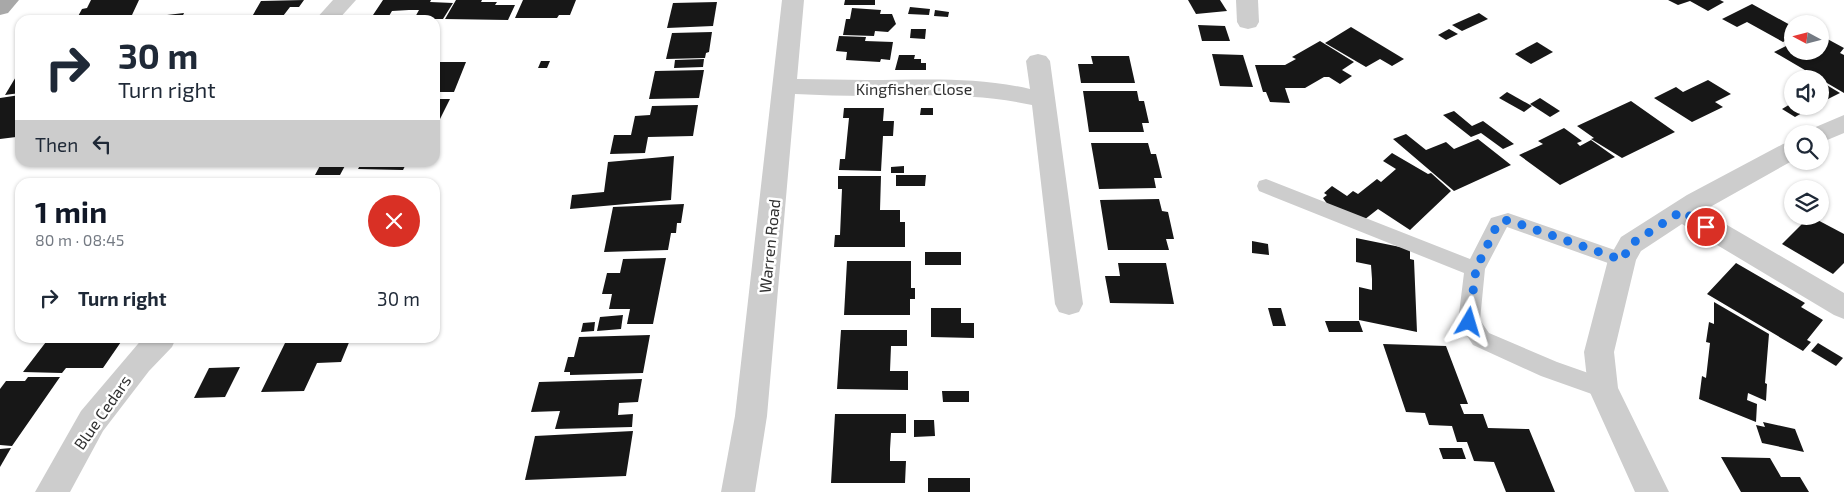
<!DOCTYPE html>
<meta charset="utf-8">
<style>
body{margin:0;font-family:"Exo 2",sans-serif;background:#f2f2f3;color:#1f2937;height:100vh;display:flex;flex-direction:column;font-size:19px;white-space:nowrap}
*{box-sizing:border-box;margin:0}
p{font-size:16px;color:#747a83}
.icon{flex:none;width:28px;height:28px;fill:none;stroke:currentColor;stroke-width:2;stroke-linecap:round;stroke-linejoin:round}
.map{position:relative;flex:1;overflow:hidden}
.side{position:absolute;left:15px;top:178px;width:425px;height:165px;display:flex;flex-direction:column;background:#fff;border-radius:15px;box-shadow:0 1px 4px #0004}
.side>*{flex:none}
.top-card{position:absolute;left:15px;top:15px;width:425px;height:152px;border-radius:15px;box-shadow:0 1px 4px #0004;background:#fff;color:#1f2937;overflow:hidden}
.needle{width:32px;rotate:277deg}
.buttons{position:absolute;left:1784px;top:15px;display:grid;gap:10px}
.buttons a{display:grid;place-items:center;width:45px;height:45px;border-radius:50%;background:#fff;box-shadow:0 1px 4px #0004;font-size:25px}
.pin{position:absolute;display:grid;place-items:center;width:42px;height:42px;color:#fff;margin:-21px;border:2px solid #fff;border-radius:50%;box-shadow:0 1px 5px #0007}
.me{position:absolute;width:55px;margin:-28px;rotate:7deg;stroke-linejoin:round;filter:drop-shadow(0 0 4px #0008)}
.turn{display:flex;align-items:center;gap:18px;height:105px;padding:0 20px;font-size:22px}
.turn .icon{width:65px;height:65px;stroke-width:2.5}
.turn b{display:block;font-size:35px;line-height:42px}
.then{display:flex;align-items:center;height:48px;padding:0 20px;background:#0003;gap:10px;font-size:19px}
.round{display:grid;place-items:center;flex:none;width:52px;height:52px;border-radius:26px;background:#f2f2f3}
.head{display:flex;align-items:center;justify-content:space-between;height:85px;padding:0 20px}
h1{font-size:30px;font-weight:700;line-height:38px;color:#111827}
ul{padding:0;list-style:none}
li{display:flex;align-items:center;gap:15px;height:70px;padding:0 20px}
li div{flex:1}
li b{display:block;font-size:19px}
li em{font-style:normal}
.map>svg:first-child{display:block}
</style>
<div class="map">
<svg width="1844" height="492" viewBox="0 0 1844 492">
<rect width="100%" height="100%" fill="#fff"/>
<g fill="#171717">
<path d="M91,0H139L132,15L98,20H76L82,9L87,8Z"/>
<path d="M304,0L299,7H290L280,20H250L261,1Z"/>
<path d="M383,0H431L430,2L453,3L443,19H414L419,10H409L392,11L389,16L376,19L373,15Z"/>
<path d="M456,0H482L481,2H497L495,5H515L508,20L445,19Z"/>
<path d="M523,0H576L570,15H559L557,18H515Z"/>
<path d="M845,0H875V5H844Z"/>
<path d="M1188,0H1220L1227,11L1196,14Z"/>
<path d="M1668,0H1720L1724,2L1708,11L1690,1L1678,5Z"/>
<path d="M717,2L713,26L667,28L673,3Z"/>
<path d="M1752,4L1792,26V37L1783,42L1747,22L1737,27L1722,19Z"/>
<path d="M910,7L930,9L929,15L908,14Z"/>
<path d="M852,8L881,10L880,14H892L896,24L888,32L875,31L874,36L843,35L846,19H850Z"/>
<path d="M935,10L949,12L948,17L934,16Z"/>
<path d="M184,13L181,20H165L167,15Z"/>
<path d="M1479,13L1488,19L1462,31L1452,25Z"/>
<path d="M1198,25L1225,26L1230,41H1202Z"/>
<path d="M1351,27L1404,59L1392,66L1380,59L1366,67L1325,43Z"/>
<path d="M911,29H926L925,39L910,38Z"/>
<path d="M1449,29L1458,34L1446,40L1438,35Z"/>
<path d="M712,32L709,52L706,53L705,58L666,59L672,33Z"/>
<path d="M1820,35L1844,48L1840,53L1844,55V93L1774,52L1792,43V51H1820Z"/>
<path d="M839,36L866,37L865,41L893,42L890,60L881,59L880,62L846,60L847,52L836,51Z"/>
<path d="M1320,41L1354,62L1342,70L1352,76L1340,84L1329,77H1324L1305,88H1285L1290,103L1270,102L1266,92H1263L1255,65H1285L1296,59L1292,57Z"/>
<path d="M1537,42L1553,52L1531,64L1515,54Z"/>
<path d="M1212,54L1243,55L1253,87L1220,86Z"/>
<path d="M899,55H915L914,59H921V63H926V70H895Z"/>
<path d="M1091,56H1129L1135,83H1081L1078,64H1093Z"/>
<path d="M704,59L703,67L674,68L675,60Z"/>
<path d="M541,61H550L547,68H538Z"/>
<path d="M435,62H466L454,92H435Z"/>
<path d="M20,70V93L5,95Z"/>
<path d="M704,70L699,98L649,99L655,71Z"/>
<path d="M1708,80L1731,94L1715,102L1723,107L1692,122L1654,98L1676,87L1683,92Z"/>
<path d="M1825,84L1840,93L1820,103V87Z"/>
<path d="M1083,91H1137L1139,101H1144L1149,123H1142L1144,132H1089Z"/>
<path d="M1507,92L1532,106L1524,112L1499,98Z"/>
<path d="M20,95V130L16,137L0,139V98Z"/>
<path d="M1540,98L1560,111L1550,117L1530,104Z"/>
<path d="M435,99H450L435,129Z"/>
<path d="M1631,101L1675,132L1622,158L1591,139L1594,138L1577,126Z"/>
<path d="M1792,103V106H1804L1809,109L1795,117L1782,109Z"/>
<path d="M698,105L693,136L648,137L645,153L610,154L614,135H631L635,116L650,115L652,106Z"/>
<path d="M844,108H884L883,121H894L893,136H883L881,171L839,170L840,159H845L847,138L849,118H843Z"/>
<path d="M921,108H933V115H920Z"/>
<path d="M1454,111L1472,126L1483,121L1514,144L1503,149L1481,133L1471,137L1443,115Z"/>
<path d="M1564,128L1582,141L1577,143L1580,146L1591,140L1615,157L1560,185L1519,155L1543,144L1538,141Z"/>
<path d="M1406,134L1426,150L1446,142L1454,149L1478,139L1511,165L1454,191L1393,139Z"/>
<path d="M1091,143H1148L1151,154H1156L1162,178H1154L1156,188L1099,189Z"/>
<path d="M1392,153L1428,174L1431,173L1451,191L1410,230L1378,209L1364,220L1328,205L1323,198L1327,195L1324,193L1332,186L1347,196L1353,191L1358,194L1377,179L1381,182L1396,169L1383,161Z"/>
<path d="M674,156L671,200L570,209L572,195L604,192L608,162Z"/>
<path d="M322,162H347L340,175H315Z"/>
<path d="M362,162H407L403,170L358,169Z"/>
<path d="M904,166V173H891V167Z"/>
<path d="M896,175H926L925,186H896Z"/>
<path d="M838,176H881L880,210H900V222H905V247H834L835,235H840L842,189H838Z"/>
<path d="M1159,199L1162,211L1168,212L1174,239H1166L1169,250H1108L1100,200Z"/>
<path d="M684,204L681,223H677L676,233H671L668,250L604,252L613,207Z"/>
<path d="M1810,216L1844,234V263L1833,274L1782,244Z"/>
<path d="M1356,238L1410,249V259L1414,260L1417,332L1359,320V287L1372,290V279L1371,265L1356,262Z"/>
<path d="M1252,241L1268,244L1269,255L1252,253Z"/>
<rect x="925" y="252" width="36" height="13"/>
<path d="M666,258L653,324H627L630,309H609L612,294H602L607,273H620L623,259Z"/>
<path d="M847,261H911V288H915V299H910V315H844Z"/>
<path d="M1118,263H1166L1174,304L1110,303L1105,276H1120Z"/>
<path d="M1736,263L1805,303L1801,307L1823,320L1807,340L1811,342L1803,351L1707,294Z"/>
<path d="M1714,302L1769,334L1765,383L1767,384L1766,401L1748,393L1747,400L1757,404L1756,422L1699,399L1702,376L1706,378L1710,343L1706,342L1709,322L1714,324Z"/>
<path d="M931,308H961V323H974V338L931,337Z"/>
<path d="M1268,308H1281L1286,326H1273Z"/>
<path d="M623,315L621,329L597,331L600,317Z"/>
<path d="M1325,321H1359L1363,332H1329Z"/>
<path d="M595,322L594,331L581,332L583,323Z"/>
<path d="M841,330H907V346H891L890,371H908V390L837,389Z"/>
<path d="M650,335L643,373L570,375V372H564L568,357H574L579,337Z"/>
<path d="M49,338H88L123,339L103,368H66L62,373L23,372Z"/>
<path d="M350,340L341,362L317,363L304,391L261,392L286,341Z"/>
<path d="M1818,343L1843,358L1836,366L1811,351Z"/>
<path d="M1383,344L1446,346L1468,404H1460L1464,414H1483L1488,428L1529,429L1555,492H1506L1494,462L1474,461L1467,442H1457L1452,426L1429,425L1425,413L1406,412Z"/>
<path d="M240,367L225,397L194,398L209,368Z"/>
<path d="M28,377H60L12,446L0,445V389L6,381H25Z"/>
<path d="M642,379L638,402L619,403L618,415L633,414L632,427L555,429L560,411L531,412L539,382Z"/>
<path d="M942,391H969V402H943Z"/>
<path d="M835,414H906V433H891L890,449V461H906L905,483H831Z"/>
<path d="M914,420H934L935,436L914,437Z"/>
<path d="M1763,422L1795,429L1804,452L1762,443L1756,425L1765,427Z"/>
<path d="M633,431L626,476L525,480L535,436Z"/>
<path d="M11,448L0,467V449Z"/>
<path d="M1439,448H1462L1466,459H1443Z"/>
<path d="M1721,457L1770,458L1781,477H1800L1809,492H1741Z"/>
<rect x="928" y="478" width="42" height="14"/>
</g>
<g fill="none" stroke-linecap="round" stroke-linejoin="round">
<path fill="#cdcdcd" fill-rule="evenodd" d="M1266,179L1470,259L1491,218L1508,213L1629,255L1632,260L1629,265L1622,268L1507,227L1485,269L1480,320L1489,333L1557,362L1611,381L1614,388L1611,395L1603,398L1541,376L1473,345L1458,322L1464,273L1259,191L1257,186L1259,181Z"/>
<g fill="#cdcdcd" fill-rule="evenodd">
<path d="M333,0H356L338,20H315Z"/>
<path d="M782,0H804L797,79C820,79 843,80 866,80C923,80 973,76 1030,89L1026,61L1030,56L1038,54L1046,56L1050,61L1083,304L1079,312L1069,315L1059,312L1055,304L1032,105C977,93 924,95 868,96C844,96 820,95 795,94L767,416L755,492H721L735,416Z"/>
<path d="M1236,0H1258L1259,22L1256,27L1248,29L1240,27L1237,22Z"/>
<path d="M1844,115V133L1820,143V134H1808L1811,129Z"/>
<path d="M1792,141V161L1703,211L1844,293V319L1834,315L1682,224L1641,251L1636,260L1614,352L1618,388L1669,492H1635L1588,388L1584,352L1608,260L1621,237L1687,195L1783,144Z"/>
<path d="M143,338H176L172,347L149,371L103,431L70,492H35L81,411Z"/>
</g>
<path fill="#a8a8a8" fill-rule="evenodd" d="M0,0H19L8,13L0,15Z"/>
</g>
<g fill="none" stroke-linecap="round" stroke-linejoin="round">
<path stroke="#1a73e8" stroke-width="9" stroke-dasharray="0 16.2" d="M1469,322L1476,269L1498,223L1508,220L1622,260L1631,244L1682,211L1706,227"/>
</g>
<g text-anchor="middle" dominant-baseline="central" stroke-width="5" stroke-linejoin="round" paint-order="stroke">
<g font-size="16" fill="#303030" stroke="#fff">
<text x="914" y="88">Kingfisher Close</text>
<text transform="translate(769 246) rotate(-84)">Warren Road</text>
<text transform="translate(102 412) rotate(-55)">Blue Cedars</text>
</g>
</g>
</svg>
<div class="buttons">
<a><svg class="needle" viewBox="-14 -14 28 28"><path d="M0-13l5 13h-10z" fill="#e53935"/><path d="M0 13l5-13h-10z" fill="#747a83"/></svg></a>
<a><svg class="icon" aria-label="sound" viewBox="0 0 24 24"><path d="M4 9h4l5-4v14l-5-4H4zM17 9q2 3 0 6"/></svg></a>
<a><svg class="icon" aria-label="search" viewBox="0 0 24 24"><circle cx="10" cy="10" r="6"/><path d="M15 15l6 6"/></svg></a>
<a><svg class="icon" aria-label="layers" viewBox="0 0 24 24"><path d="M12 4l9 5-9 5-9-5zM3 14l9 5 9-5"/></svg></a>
</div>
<div class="pin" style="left:1706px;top:227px;background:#d93025"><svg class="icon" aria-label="arrive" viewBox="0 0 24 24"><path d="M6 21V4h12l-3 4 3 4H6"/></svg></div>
<svg class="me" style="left:1469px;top:322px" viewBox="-20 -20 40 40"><path d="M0-17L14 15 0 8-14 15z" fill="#1a73e8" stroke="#fff" stroke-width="4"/></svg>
<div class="top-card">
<div class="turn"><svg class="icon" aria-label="right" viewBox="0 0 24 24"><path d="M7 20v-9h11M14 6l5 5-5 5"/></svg><div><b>30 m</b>Turn right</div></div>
<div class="then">Then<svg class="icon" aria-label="left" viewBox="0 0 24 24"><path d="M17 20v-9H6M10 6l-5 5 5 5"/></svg></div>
</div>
<section class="side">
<div class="head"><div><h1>1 min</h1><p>80 m · 08:45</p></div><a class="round" style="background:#d93025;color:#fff"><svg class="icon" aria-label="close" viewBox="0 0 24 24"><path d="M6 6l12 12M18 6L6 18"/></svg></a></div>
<ul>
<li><svg class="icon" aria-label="right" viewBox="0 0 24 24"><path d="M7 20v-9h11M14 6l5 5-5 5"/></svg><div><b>Turn right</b></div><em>30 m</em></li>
</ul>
</section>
</div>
